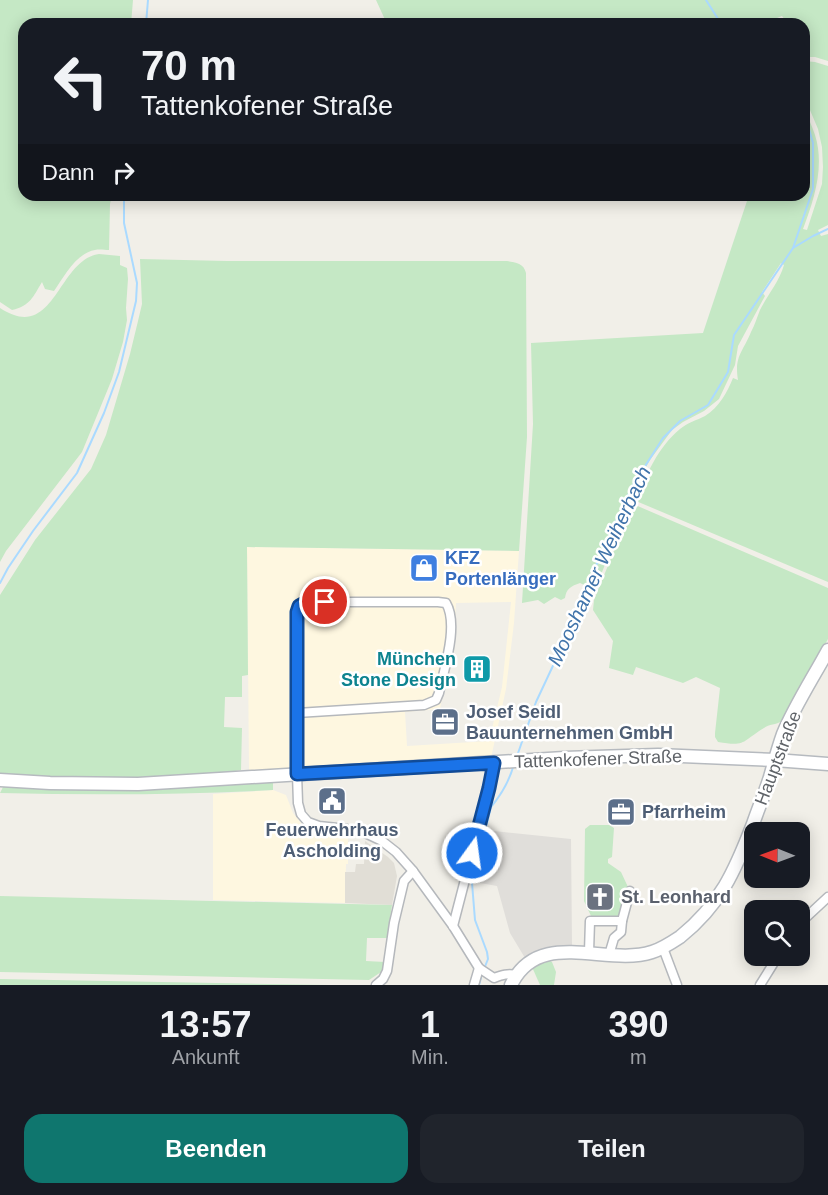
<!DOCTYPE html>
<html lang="de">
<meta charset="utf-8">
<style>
body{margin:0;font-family:Arial,sans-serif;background:#20242c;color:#f1f3f6;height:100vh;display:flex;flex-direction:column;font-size:22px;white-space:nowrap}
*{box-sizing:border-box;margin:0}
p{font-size:20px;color:#9ea1a6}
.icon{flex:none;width:33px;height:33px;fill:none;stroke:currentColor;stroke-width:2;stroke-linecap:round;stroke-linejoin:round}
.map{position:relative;height:985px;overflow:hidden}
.panel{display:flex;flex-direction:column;background:#171b24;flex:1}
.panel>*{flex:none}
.guide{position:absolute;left:18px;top:18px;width:792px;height:183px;border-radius:18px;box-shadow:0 3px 15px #0003;background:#171b24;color:#f1f3f6;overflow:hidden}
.needle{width:39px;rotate:271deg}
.tools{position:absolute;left:744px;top:822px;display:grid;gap:12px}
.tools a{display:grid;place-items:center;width:66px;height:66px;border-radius:12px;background:#171b24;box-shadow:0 3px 15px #0003;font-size:30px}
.pin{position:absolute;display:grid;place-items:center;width:51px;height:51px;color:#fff;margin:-26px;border:3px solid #fff;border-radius:50%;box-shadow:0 2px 6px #0007}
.me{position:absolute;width:66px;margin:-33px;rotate:14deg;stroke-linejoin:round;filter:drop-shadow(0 0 4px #0008)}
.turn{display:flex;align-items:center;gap:21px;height:126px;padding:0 24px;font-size:27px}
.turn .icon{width:78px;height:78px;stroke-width:2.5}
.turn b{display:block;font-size:42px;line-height:51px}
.then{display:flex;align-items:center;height:57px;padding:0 24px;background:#0003;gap:12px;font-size:22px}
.eta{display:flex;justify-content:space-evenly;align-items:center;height:102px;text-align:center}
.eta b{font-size:36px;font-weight:600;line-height:42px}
.action{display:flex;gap:12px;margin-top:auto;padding:12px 24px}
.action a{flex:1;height:69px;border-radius:18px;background:#0f766e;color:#fff;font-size:24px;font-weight:600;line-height:69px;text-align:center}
.action a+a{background:#20242c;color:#f1f3f6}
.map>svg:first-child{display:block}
</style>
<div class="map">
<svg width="828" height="985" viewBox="0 0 828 985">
<rect width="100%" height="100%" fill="#f1efe8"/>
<g fill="#fef7e0" fill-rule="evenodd">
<path d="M247,547L519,551L514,623L506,689L491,758L249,771ZM511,602L502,687L489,741L407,746L405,712L440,709L454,641L456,603Z"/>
<path d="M273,790L286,795L293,813L303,826L319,832L348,834V864H346L345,903L213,900V794Z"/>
</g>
<path fill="#e0deda" d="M494,831L571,839L572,945L544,949L525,958L510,933L497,886L480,883Z"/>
<path fill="#e1ded6" d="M365,841L388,857L394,863L397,876L392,905L345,903V872H355L356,864H364Z"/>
<g fill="#c5e8c5">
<path d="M0,0H133L131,24H24V195H112L110,204L109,250C105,250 99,249 95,250C76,253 64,277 54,291L45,289L42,282C33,297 30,306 12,310L0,302Z"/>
<path d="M376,0H828V61L815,57H804V24H788L782,16L762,24H387Z"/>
<path d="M804,61L815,62L828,66V225L818,230L821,236L828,234V582L636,501C646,475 658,447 680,429C687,423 697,420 705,416C719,407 727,393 733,378L738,380C734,356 743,352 751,332C755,325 757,317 760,310C768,294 779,282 784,265L781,263L762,292L765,296L738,346L735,365L719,399L704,411L683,422L672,430L650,460L642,474L615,539L595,590L580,583C571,586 566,589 565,598L561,600L555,597L544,604L538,600L522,603L533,424L531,343L703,333L749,195H804V109C808,117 812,126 815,135C825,166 814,200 803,229L807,230L822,184L823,167L822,147L818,129L804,96Z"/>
<path d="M99,254L120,256V265L127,268L128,279L126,308L127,320L123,342L112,379L82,452L6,551L0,562V308C55,344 57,260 99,254Z"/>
<path d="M140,259L227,261H507C515,262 524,263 526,273L527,437L519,551L247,547L248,675L242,676V697H225L224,727L242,728L241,770C227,773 213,773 199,775C133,781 67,778 0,776V595L35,540L91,469L106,435L130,354L138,321L142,304Z"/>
<path d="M633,504L828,588V639L782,721C776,725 769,724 764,728C742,741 747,747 718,742L715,737V733L720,688L696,677L683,683L636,667L633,675L609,668L613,641L593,610L594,600Z"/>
<path d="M273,781V790C182,795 91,795 0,793L3,787L81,788Z"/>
<path d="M590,825H609L614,828L612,857L608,859V863L621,872L628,887L621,918H592L584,901L585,829Z"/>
<path d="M0,896L392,905L387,938H367L366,961L385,962L381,972L369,980L0,972Z"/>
<path d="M547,960L552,962L556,972L554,985H540L532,967Z"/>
<path d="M0,979L329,985H330H0Z"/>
</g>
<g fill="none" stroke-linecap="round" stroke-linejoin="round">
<g stroke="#aadaff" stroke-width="2">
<path d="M706,0L720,22L740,24"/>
<path d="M146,24L148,0"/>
<path d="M793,248L813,236L828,229"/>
<path d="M0,583L8,568L33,531L77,473L104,413L119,372L136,301L137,283L124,223V195"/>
<path d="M517,756L536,702L558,655L603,549L633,485L663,438L680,421L708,405L728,372L734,335L793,248L813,189V143L804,112"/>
<path d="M484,969L488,959L487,952L475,920L472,883L491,807C501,795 510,779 514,764"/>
<path d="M479,985L482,974"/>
</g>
<g stroke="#b5b8bc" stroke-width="11">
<g id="minor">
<path d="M297,713L424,705L436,700L439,693C444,669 459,625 446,603L438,602H306L299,606L296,621L297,774L298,803L301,814L308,822L319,826L347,829L365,833L382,841L396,852L413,871L453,926L479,968L494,978C502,975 508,973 516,975"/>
<path d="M800,923L828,897"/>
<path d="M453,926L489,787L494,763"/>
<path d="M663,948L677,985"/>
<path d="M589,952L590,921H622"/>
<path d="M609,955L614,938L621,932L622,921L630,891"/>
<path d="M376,985L383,979L387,971L394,923L404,881L413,871"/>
<path d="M474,985L479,968"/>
<path d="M760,985L778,956"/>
</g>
</g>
<g stroke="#b6babf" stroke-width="15">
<g id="secondary">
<path d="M0,780L50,783L138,784L564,758L658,755L775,760L828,764"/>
<path d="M511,985C539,927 606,967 652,952C662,949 671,943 680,937C720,905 735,871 753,824C758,809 765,793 770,777C774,763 778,748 783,734C794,707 814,676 828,650"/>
</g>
</g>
<use href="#minor" stroke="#fff" stroke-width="8"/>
<use href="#secondary" stroke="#fff" stroke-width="12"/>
</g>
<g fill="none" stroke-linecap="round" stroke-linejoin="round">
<g stroke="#114b97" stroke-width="15">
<path id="route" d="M325,602H306L299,606L297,612V774L494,763L489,788L472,853"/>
</g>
<use href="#route" stroke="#1a73e8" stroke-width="10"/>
</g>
<defs>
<g id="shop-square" transform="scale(1.5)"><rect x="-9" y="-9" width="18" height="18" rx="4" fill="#3f7fe0" stroke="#fff"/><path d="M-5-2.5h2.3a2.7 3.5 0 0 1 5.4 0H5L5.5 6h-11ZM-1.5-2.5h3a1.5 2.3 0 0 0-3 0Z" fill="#fff"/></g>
<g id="building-square" transform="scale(1.5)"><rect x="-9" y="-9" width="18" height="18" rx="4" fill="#0f9aa8" stroke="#fff"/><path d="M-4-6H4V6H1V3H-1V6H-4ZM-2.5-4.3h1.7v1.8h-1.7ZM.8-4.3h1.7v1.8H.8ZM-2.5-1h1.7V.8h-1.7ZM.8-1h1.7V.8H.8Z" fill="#fff"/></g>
<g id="office-square" transform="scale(1.5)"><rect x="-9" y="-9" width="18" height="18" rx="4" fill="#5c6f8a" stroke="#fff"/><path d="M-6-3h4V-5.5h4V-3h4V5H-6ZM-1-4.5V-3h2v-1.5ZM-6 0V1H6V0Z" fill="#fff"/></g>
<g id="civic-square" transform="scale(1.5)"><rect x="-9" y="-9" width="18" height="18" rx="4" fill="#5c6f8a" stroke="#fff"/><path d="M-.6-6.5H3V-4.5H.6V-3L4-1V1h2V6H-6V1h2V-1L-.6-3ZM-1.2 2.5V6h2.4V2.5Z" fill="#fff"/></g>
<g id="church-square" transform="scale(1.5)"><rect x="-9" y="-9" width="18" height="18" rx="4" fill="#6b7280" stroke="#fff"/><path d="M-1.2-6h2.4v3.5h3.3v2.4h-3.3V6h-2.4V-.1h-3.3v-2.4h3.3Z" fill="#fff"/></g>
</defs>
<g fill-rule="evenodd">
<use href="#shop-square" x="424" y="568"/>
<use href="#building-square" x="477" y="669"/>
<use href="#office-square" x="445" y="722"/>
<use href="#civic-square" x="332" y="801"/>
<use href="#office-square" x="621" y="812"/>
<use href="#church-square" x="600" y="897"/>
</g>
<g text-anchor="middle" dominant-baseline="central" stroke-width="5" stroke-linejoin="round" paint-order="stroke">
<g font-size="18" font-weight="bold" fill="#366cbe" stroke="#fff" text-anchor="start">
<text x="445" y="558">KFZ<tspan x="445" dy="21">Portenlänger</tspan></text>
</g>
<g font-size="18" font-weight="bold" fill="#0d838f" stroke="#fff" text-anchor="end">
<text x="456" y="659">München<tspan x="456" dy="21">Stone Design</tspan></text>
</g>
<g font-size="18" font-weight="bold" fill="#4e5e75" stroke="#fff" text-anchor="start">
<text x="466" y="712">Josef Seidl<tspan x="466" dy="21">Bauunternehmen GmbH</tspan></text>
<text x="642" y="812">Pfarrheim</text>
<text x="332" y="830" text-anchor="middle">Feuerwehrhaus<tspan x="332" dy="21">Ascholding</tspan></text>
</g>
<g font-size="18" fill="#5f6368" stroke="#fff">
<text transform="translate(778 758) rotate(-69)">Hauptstraße</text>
<text transform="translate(598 759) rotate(-2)">Tattenkofener Straße</text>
</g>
<g font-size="18" font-weight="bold" fill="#5b616d" stroke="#fff" text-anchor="start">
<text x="621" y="897">St. Leonhard</text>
</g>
<g font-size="20" font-style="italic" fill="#4174aa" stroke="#fff">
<text transform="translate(599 566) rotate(-65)">Mooshamer Weiherbach</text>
</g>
</g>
</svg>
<div class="tools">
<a><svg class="needle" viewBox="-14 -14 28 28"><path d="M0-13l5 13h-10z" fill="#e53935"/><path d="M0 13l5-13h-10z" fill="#9ea1a6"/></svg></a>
<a><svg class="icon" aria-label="search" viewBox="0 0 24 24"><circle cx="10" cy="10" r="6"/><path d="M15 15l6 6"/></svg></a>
</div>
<div class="pin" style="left:325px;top:602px;background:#d93025"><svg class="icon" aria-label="arrive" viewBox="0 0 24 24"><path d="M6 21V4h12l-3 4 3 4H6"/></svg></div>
<svg class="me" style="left:472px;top:853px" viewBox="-20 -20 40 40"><circle r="17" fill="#1a73e8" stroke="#fff" stroke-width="3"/><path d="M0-11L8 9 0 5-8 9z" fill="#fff"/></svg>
<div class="guide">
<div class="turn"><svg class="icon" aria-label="left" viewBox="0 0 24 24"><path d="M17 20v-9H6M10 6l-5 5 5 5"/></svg><div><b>70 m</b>Tattenkofener Straße</div></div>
<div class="then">Dann<svg class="icon" aria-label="right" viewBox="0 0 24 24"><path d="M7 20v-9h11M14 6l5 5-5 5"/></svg></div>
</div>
</div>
<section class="panel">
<div class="eta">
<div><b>13:57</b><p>Ankunft</p></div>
<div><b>1</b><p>Min.</p></div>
<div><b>390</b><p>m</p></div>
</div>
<div class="action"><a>Beenden</a><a>Teilen</a></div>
</section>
